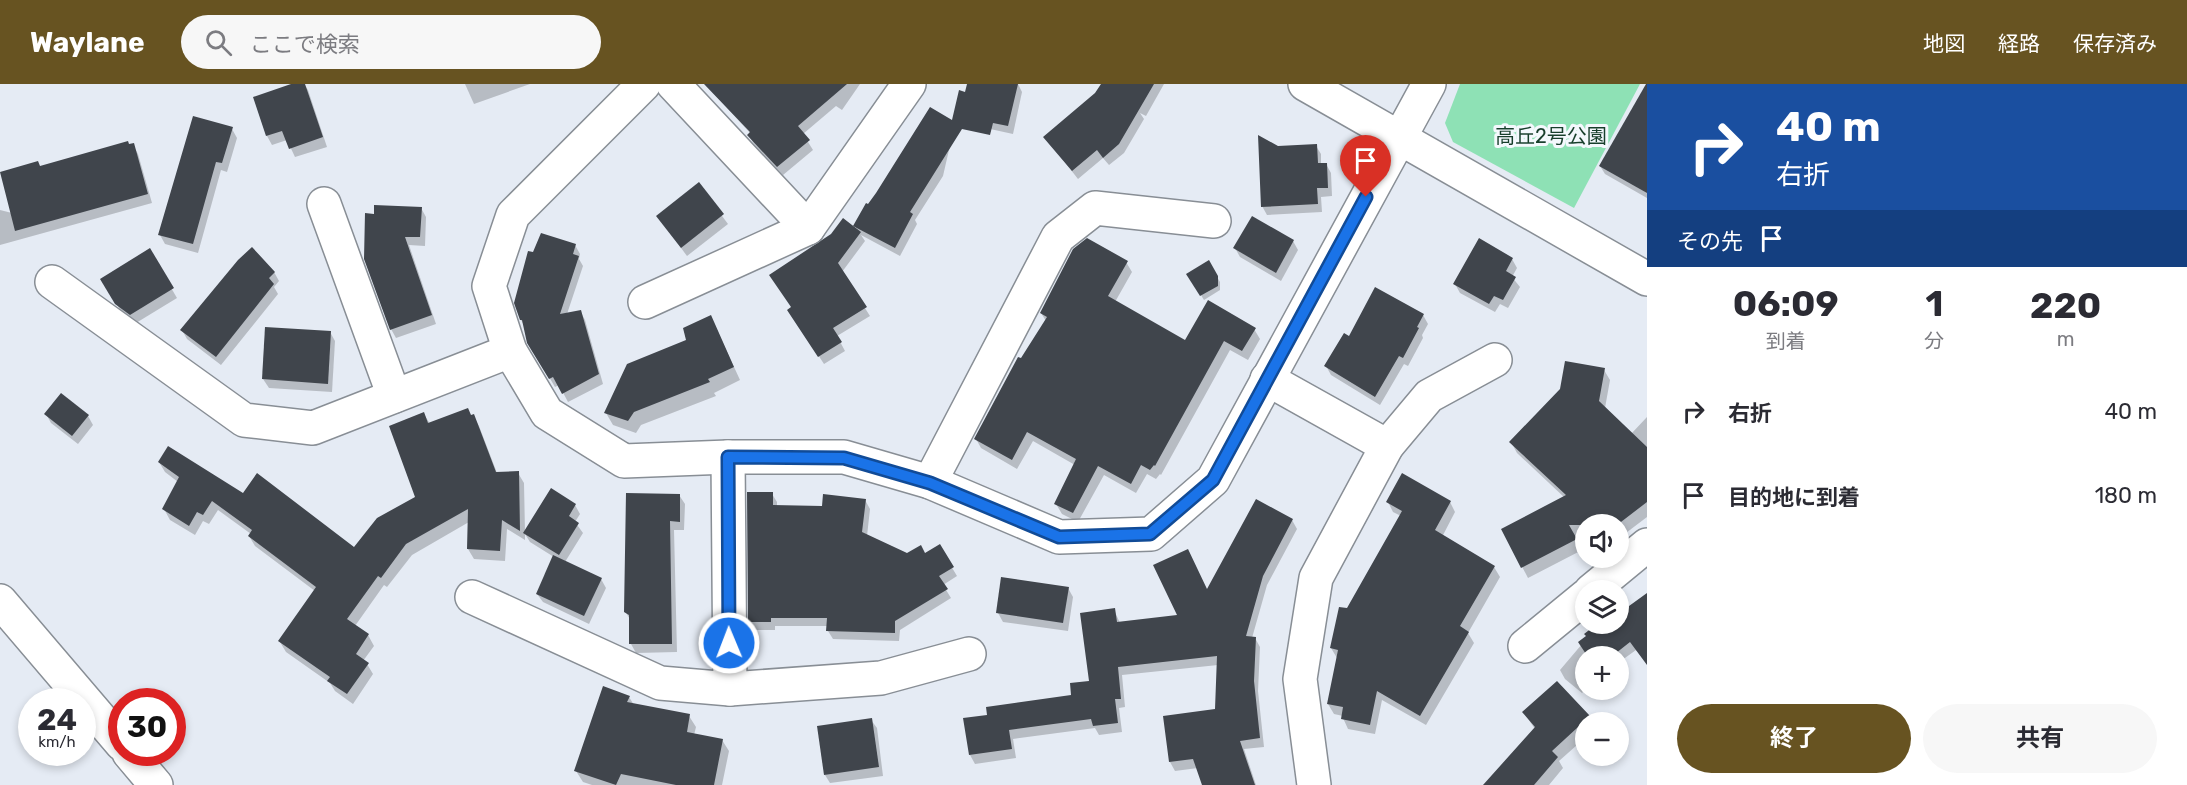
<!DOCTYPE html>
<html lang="ja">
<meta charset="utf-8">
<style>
body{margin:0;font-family:Rubik,"Noto Sans JP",sans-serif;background:#f7f7f7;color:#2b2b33;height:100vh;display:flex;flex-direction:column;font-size:22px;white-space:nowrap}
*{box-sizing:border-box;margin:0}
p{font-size:20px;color:#7c7c81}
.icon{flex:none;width:33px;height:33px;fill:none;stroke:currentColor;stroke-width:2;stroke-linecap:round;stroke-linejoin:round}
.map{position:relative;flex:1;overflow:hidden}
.details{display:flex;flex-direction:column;background:#fff;width:540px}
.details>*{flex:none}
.top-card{background:#1a4fa0;color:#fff;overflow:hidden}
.tools{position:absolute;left:1575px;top:430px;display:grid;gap:12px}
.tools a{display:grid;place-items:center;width:54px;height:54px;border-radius:50%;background:#fff;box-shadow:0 3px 9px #0003;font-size:30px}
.speed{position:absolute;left:18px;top:604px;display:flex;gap:12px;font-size:30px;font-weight:700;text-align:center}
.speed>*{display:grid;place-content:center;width:78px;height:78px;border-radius:50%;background:#fff;box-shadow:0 3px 9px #0003;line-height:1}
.speed small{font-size:15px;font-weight:400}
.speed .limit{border:9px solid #d22;background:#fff;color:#111}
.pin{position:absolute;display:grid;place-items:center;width:51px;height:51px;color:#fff;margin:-62px -26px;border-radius:50% 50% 50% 0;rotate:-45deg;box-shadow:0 0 6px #0007}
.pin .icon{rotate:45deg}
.me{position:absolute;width:66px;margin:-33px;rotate:359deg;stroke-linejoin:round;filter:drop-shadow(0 0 4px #0008)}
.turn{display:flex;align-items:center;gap:21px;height:126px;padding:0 30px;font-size:27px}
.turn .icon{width:78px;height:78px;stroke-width:2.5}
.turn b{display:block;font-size:42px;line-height:51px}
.then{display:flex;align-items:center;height:57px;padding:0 30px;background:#0003;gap:12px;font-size:22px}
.eta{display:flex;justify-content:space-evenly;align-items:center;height:102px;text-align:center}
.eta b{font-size:36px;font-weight:700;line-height:42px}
.button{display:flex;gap:12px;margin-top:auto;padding:12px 30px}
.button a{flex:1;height:69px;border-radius:36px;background:#675321;color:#fff;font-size:24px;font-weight:700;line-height:69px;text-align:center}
.button a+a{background:#f7f7f7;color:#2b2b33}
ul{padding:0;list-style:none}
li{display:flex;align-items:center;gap:18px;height:84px;padding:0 30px}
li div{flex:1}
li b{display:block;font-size:22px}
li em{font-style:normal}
header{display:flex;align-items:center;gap:36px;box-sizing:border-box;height:84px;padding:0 30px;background:#675321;color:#fff}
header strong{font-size:28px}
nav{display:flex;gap:33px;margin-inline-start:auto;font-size:21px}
.search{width:420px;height:54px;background:#f7f7f7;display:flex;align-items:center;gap:15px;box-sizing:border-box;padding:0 21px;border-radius:33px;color:#7c7c81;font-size:22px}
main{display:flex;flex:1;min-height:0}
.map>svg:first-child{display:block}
</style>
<header>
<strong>Waylane</strong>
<div class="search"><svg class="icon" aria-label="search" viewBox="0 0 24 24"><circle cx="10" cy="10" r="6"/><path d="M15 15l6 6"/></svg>ここで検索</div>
<nav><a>地図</a><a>経路</a><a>保存済み</a></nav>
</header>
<main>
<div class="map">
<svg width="1647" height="701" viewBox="0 0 1647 701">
<rect width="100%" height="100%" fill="#e5ebf4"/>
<path fill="#8ee1b5" d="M1460,0H1640L1574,124L1453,58L1445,39Z"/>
<g fill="#0003">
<path d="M295,0H304L308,6L327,63L295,73L287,56L272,61L267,52L254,14Z"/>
<path d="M465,0H530L474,20Z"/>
<path d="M705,0H860L842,26L836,22L803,50L813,66L783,91L754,60L749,52L751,50Z"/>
<path d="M996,0H1018L1022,8L1013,50L981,43Z"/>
<path d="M1108,0H1164L1146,32L1140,29L1144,35L1124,69L1109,81L1103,74L1078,95L1045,53Z"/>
<path d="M1647,3V114L1605,90L1600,82Z"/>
<path d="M954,44L943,92L915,136L917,140L900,172L861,151L865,157L842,188L870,232L837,252L845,267L824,280L794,234L858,148L855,142L869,122Z"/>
<path d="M232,45L237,54L227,88L221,86L198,169L165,160L160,151Z"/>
<path d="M133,61L138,70L152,119L0,161V126L12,129L40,83Z"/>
<path d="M1316,62L1321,70V81L1326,80L1331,89L1332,112L1321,113L1322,128L1267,131L1262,122L1277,63Z"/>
<path d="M699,101L728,140L687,172L658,133Z"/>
<path d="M421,124L426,133L425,162L409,161L436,240L396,254L391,245L375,131Z"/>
<path d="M1293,157L1298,166L1281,197L1240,173L1235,164Z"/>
<path d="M575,161L580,170L579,175L583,182L567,230L580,227L585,236L603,300L568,318L559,301L555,303L529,259L525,243L521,236L534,169Z"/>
<path d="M149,166L177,214L136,239L122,229L102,195Z"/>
<path d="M1512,175L1517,184L1512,193L1520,203L1508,224L1500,220L1495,228L1460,209L1455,200Z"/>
<path d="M1126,178L1132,188L1115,218L1186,258L1254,245L1260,255L1248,276L1230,266L1161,391L1160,390L1156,395L1147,390L1136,409L1104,391L1078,438L1062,430L1056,420L1075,381L1033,357L1017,385L981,364L976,355L1046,237L1041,229Z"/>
<path d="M1208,178L1220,198V206L1204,216L1188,190Z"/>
<path d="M274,188L279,197L274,203L278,210L221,281L187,255L182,246Z"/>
<path d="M1423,231L1428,240L1422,251L1423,254L1408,282L1404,280L1380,321L1331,291L1326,282Z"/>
<path d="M711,233L740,296L714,309L716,312L641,341L636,349L613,341L606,329L687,257Z"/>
<path d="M330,248L335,257L332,308L269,304L263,295Z"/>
<path d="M1604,286L1610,296L1605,324L1631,350L1647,333V433L1618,455V441H1586V464L1528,494L1503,446L1565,414L1517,369L1511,358Z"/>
<path d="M46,330L88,332L93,341L78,360L51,339Z"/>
<path d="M424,330L430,340L473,331L479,342L497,389H518L524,399L525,448L575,421L580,430L575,438L583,449L565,478L601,495L606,504L589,540L543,518L537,510L554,473L530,458L525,450V456L507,445L505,477L474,475L468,465L469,438L412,471L387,503L384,501L355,542L368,551L374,562L363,577L367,580L373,590L353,620L335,607L330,599L286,568L280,558L315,507L255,462L249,452L251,450L218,426L209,440L203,437L195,451L170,436L164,425L178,398L165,388L159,378L243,411L354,465L417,413Z"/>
<path d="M772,410L777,418V423L823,424L865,416L870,425L867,452L907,470L925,471L939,462L957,492L943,501L951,514L900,546L899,557L833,555L828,547V542H775V546H755L750,538Z"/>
<path d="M679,411L685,420L684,446H674L677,568L636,569L631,560V537L625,527Z"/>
<path d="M1388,418H1450L1455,428L1442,453L1494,483L1500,493L1468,549L1474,559L1426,641L1382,616L1375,650L1348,645L1343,634V632L1334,630L1328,620L1337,574L1331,564L1347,526L1401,432L1393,428Z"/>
<path d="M1292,436L1297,445L1267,501L1252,554H1255L1260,563L1258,607L1264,663L1244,665L1256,701H1204L1198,684L1175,687L1170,678L1165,633L1216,626L1218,581L1122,591L1125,623L1119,624L1122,648L1099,651L1095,644L1013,655L1016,674L975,680L970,671L965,635L989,632L1073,612L1091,598L1114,526L1120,539L1179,532Z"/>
<path d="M1068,504L1073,513L1068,547L1003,538L998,529Z"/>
<path d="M1647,524V573L1636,566L1618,579V573H1586V605L1582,609L1565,595L1560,586L1599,540H1618Z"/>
<path d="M1557,599L1592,639H1586V653L1559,677L1563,684L1549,701H1485L1535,645L1524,629Z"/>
<path d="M629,613L634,621L689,632L696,643L694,651L722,656L729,667L722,701H592L583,698L576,687Z"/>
<path d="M871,636L877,644L883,692L830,699L825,691Z"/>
</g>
<g fill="#40454c">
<path d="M291,0H305L323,53L289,65L282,47L266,52L253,13Z"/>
<path d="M704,0H847L798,42L810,56L777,83L747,51L750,48Z"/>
<path d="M967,0H1018L1008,42L993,39L990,51L962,45L910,128L913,130L895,164L853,142L866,119L868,120L876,109L930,23L952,36L959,6L965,8Z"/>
<path d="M1101,0H1154L1119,60L1103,74L1097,66L1072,87L1043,53L1095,9Z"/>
<path d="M1646,0H1647V109L1599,82Z"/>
<path d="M193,32L233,43L222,79L216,78L193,160L158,151Z"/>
<path d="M1258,51L1278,62L1317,60L1318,79H1327L1328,104H1317L1318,120L1261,123Z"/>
<path d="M128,57L129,60L134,59L148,110L15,147L0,88L38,77L40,82Z"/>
<path d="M699,98L724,130L681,164L656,132Z"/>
<path d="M374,121L422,123L420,153H405L432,231L390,246L364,175L365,129L374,130Z"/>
<path d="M1252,132L1294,156L1276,189L1233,164Z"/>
<path d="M843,134L861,148L838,179L867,223L833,244L842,258L818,273L787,226L791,223L769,191L831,150Z"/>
<path d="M541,149L576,160L573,170L579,172L560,230L581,226L599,290L562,310L553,293L549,295L527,259L522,236H520L514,219L528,167L533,168Z"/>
<path d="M1087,154L1128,177L1108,212L1185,256L1208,216L1256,244L1242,267L1224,257L1155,382L1154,381L1150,386L1141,381L1131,400L1098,382L1073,429L1054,420L1076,375L1027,348L1012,376L974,355L1018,273L1021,274L1047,233L1040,229L1073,165Z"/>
<path d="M1479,154L1513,174L1506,187L1516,193L1503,216L1494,212L1489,220L1453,200Z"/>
<path d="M252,163L275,188L269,194L274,200L216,273L180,246L238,176Z"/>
<path d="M150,164L174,204L130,231L115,220L100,195Z"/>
<path d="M1209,176L1218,192V202L1200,212L1186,190Z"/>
<path d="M1375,203L1424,230L1417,243L1419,244L1403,274L1399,272L1375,313L1324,282L1344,249L1349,252Z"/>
<path d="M711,231L734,283L708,295L710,298L634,328L628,337L604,329L627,280L686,256L683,244Z"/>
<path d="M265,243L331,247L328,300L262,295Z"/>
<path d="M1565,277L1605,284L1599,317L1647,363V418L1617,441H1569L1577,455L1521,484L1501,445L1566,411L1509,358L1560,305Z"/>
<path d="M61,309L89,331L72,352L44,330Z"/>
<path d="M468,324L471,331L474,330L496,388L519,387L520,447L502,436L500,467L467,465L468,425L406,460L381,494L378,492L347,535L369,550L356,570L369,579L347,610L327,597L330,593L278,557L316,503L248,452L252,446L212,417L203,431L197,428L189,442L162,425L179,393L158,378L168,362L243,409L257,389L354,463L377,434L415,413L389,342L424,328L428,339Z"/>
<path d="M1402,389L1451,417L1435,446L1495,482L1460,542L1469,548L1420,632L1377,607L1370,641L1341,635L1343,623L1327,620L1338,566L1330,564L1339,523L1347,524L1402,427L1386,418Z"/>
<path d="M551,404L576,420L569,432L579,439L559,471L523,449Z"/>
<path d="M747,408H773V421L822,422L823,410L866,415L862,448L907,469L921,461L925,469L940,460L954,483L939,492L948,505L895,537V549L826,547L827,534H771V538H748Z"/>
<path d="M626,409L680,410V438L670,437L672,560H629V531L624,528Z"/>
<path d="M1256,415L1293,435L1263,492L1246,552L1256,553L1254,597L1260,654L1240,657L1255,701H1202L1193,675L1169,678L1163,632L1215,625L1217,572L1118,583L1121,615H1115L1118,639L1093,642L1091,635L1009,646L1012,665L969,671L963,634L987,631L986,623L1071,611L1070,599L1089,597L1080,529L1115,524L1117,538L1177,531L1153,481L1188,465L1207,505Z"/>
<path d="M553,471L602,494L584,532L536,510Z"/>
<path d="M1001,493L1069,503L1063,539L996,529Z"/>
<path d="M1647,509V581L1630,558L1611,573H1588L1578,558L1586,552L1584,550L1597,540H1618V530Z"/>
<path d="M1557,597L1590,632L1552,667L1558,673L1534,701H1483L1535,643L1522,628Z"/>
<path d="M603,602L630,612L627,618L690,630L687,648L723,655L714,701H676L621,690L616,701L574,687Z"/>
<path d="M872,634L879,683L824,691L817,642Z"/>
</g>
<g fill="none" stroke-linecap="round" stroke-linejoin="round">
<g stroke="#888e95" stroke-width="36">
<g id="minor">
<path d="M644,0L513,131L489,202L510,267L547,329L624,377L728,373H844L930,398L1059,453L1151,450L1213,396L1429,0"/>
<path d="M673,0L808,144"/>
<path d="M1305,0L1647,195"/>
<path d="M324,120L394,312"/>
<path d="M52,198L244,336L313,344L510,267"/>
<path d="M645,218L808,144L909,0"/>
<path d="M1267,295L1387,362"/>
<path d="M728,373L730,605"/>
<path d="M930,398L1058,153L1095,124L1214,137"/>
<path d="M1591,507L1647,461"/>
<path d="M472,513L660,599L730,605L881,594L969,570"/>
<path d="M0,517L122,660"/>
<path d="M1525,562L1586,512"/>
<path d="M129,669L156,701"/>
<path d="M1314,701L1300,595L1316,494L1387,362L1429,312L1495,276"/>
</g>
</g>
<use href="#minor" stroke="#fff" stroke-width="33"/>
</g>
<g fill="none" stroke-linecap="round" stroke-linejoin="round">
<g stroke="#114b97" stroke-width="15">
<path id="route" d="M729,559L728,373L844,374L930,399L1059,453L1150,450L1213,396L1366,113"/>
</g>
<use href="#route" stroke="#1a73e8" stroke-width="10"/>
</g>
<g text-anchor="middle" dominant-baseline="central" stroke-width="6" stroke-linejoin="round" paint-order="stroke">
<g font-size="20" fill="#183f2c" stroke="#f4f8fd">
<text x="1551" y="52">高丘2号公園</text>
</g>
</g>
</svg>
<div class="tools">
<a><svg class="icon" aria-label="sound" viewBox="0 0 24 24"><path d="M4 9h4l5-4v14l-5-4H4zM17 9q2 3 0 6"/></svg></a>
<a><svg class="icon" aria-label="layers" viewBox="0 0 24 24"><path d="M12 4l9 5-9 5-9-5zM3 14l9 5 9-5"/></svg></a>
<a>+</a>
<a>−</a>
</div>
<div class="speed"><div>24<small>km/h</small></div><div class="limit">30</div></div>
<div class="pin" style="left:1366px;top:113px;background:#d93025"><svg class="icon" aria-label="arrive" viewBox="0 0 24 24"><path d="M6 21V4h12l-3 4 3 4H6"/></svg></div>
<svg class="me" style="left:729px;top:559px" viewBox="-20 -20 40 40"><circle r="17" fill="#1a73e8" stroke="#fff" stroke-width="3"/><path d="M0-11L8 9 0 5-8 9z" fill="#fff"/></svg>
</div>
<section class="details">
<div class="top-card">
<div class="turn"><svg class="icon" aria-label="right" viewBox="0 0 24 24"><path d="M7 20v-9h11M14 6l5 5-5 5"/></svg><div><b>40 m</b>右折</div></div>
<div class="then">その先<svg class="icon" aria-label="arrive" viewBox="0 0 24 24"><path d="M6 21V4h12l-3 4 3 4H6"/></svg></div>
</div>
<div class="eta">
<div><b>06:09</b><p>到着</p></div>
<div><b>1</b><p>分</p></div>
<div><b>220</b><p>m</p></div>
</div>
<ul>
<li><svg class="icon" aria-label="right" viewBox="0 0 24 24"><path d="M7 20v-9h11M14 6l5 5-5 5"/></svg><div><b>右折</b></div><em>40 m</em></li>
<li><svg class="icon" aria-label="arrive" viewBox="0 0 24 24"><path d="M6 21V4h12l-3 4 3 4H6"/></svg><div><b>目的地に到着</b></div><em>180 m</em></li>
</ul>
<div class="button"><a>終了</a><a>共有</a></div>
</section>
</main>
